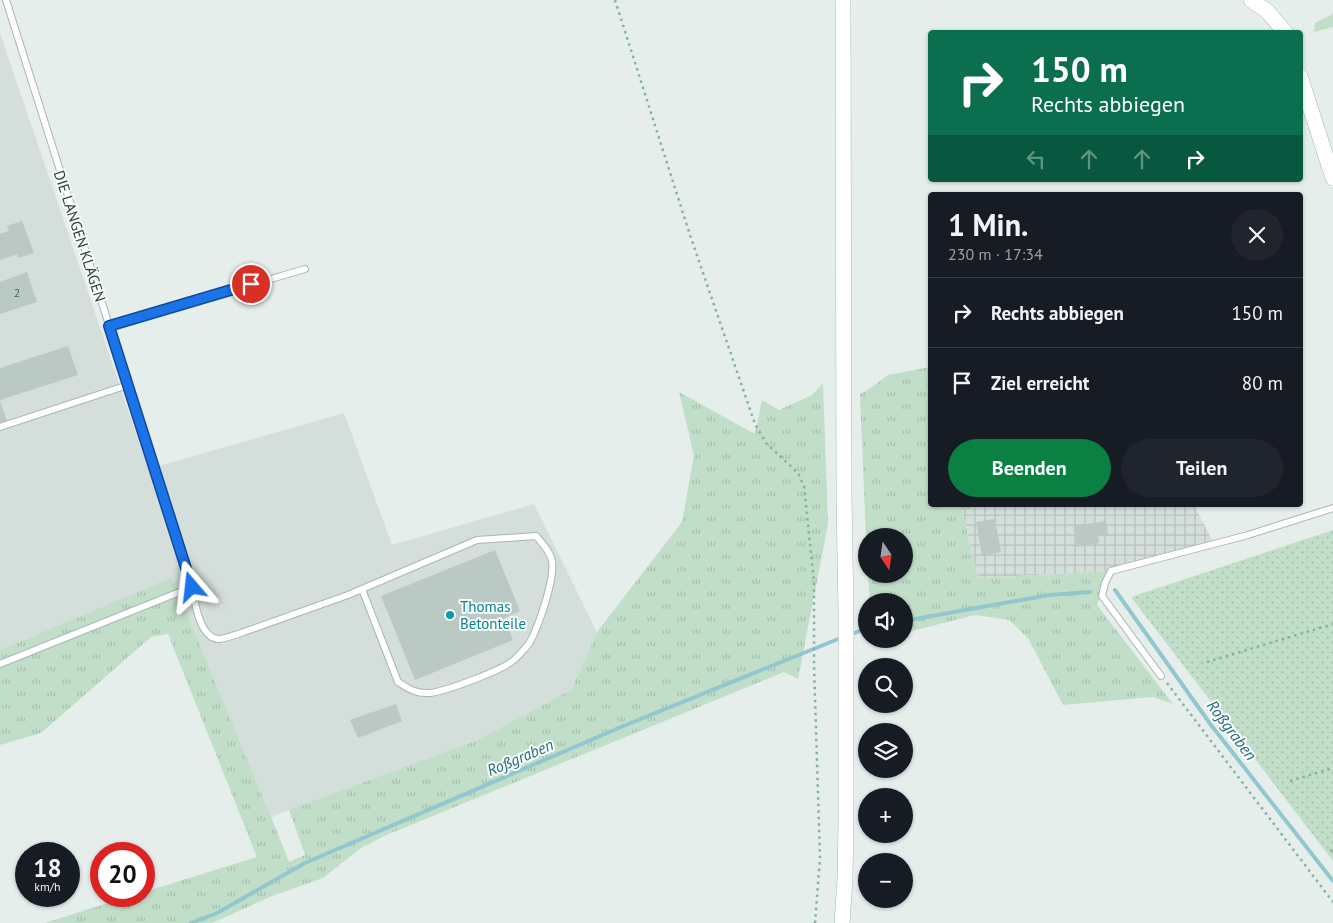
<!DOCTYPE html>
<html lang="de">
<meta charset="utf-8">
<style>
body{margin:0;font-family:"PT Sans",sans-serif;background:#20242c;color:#f1f3f6;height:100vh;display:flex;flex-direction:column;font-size:19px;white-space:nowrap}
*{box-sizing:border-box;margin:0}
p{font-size:16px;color:#9ea1a6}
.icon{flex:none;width:28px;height:28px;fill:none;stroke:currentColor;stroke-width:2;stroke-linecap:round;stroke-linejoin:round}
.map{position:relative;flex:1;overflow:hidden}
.side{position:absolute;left:928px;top:192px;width:375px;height:315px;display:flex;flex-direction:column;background:#171b24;border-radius:5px;box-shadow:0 1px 4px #0004}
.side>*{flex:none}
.banner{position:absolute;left:928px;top:30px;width:375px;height:152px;border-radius:5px;box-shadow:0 1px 4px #0004;background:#0b6e4f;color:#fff;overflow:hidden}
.needle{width:32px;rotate:167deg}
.controls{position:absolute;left:858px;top:528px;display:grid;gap:10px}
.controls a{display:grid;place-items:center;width:55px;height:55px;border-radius:50%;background:#171b24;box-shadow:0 1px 4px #0004;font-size:25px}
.speed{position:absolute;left:15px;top:842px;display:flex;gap:10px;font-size:25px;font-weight:700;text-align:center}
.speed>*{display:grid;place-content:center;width:65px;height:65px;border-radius:50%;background:#171b24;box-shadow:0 1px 4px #0004;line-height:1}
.speed small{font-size:12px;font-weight:400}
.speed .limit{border:8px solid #d22;background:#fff;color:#111}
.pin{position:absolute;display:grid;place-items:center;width:42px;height:42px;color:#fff;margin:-21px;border:2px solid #fff;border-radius:50%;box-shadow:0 1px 5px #0007}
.me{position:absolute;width:55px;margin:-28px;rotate:343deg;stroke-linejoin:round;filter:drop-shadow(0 0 4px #0008)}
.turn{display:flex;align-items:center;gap:18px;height:105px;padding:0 20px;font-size:22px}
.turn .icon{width:65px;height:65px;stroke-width:2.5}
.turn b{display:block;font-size:35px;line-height:42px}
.lanes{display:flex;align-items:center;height:48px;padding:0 20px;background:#0003;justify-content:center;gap:25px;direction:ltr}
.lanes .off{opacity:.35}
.round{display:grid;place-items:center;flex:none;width:52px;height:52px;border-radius:26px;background:#20242c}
.overview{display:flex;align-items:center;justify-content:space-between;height:85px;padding:0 20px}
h1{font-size:30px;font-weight:700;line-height:38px}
.primary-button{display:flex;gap:10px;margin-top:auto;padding:10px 20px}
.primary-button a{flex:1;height:58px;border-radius:30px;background:#0b8043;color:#fff;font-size:20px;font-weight:700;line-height:58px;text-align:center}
.primary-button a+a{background:#20242c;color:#f1f3f6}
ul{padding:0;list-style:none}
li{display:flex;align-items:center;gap:15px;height:70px;padding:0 20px;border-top:1px solid #363941}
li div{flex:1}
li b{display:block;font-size:19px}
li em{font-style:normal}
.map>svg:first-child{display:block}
</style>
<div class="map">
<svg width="1333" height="923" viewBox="0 0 1333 923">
<defs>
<pattern id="industrial-grid" width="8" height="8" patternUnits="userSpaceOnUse" patternTransform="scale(1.25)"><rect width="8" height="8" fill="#d4deda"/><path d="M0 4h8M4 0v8" fill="none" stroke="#b6c0bc"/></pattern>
<pattern id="grass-tufts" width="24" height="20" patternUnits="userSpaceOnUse" patternTransform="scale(1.25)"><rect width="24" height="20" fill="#c1dec8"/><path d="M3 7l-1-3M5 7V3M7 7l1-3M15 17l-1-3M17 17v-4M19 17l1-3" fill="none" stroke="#a6c0ad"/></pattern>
<pattern id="garden-dots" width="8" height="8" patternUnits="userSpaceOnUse" patternTransform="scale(1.25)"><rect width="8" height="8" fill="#c1dec8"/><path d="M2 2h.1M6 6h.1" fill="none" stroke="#a6c0ad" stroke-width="1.8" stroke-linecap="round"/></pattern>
</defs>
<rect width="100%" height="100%" fill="#e6eeeb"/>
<path fill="#d4deda" d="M0,33L148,469L344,413L392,545L534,504L597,632L571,690L475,741L271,817L172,579L0,650Z"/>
<path fill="url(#industrial-grid)" d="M991,505H1194L1214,544L1111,571L978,578L962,509Z"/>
<g fill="url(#grass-tufts)">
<path d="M1333,14V27L1314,32L1315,23Z"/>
<path d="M930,367V505H991L962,510L978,578L1111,571L1097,605L1173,704L1153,697L1063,705L1028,638L1009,620L975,615L904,633V601H870L868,574H904V536H866L860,394L872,387L888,375Z"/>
<path d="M823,383L828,524L798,679L784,672L384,836L361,848L323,878L272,896L212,923H45L130,896H144V892L257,857L168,634L151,637L41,733L0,745V650L172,578L271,817L289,862L305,855L289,810L475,741L571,690L597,632L682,522L694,456L679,392L755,434L762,400L779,410L812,395Z"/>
</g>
<path fill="url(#garden-dots)" d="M1333,530V861L1131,597Z"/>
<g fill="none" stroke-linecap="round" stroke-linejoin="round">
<g stroke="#92c7d0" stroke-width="4">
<path d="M1115,590L1211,725L1333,881"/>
<path d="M904,621L1049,595L1090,592"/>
<path d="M850,635L866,628"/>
<path d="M191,923L217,913L305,863L621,727L843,637"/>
</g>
</g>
<g fill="#bbc9c4">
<path d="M22,221L34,253L18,258L17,254L0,260V234L9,231L7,226Z"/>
<path d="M27,272L37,302L0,314V282Z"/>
<path d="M68,346L78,375L0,400V368Z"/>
<path d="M0,401L7,421L0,423Z"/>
<path d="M995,519L1001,552L982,556L976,522Z"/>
<path d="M1106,521L1108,535L1098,536L1099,543L1077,547L1074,526Z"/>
<path d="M495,550L520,611L504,618L513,640L415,680L381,596Z"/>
<path d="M396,704L402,721L358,738L350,720Z"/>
</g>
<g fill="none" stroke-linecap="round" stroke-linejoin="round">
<g stroke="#a8b6b2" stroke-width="8">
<g id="service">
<path d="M6,0L192,587C195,602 199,637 218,639C225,639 234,635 241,633L348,595L362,589L477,540L536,536C542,543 550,551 552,561C555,579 539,625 530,642C526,648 520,654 515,659C504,670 446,691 430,693C416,694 409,689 398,682L362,589"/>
<path d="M109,326L305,269"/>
<path d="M0,427L128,385"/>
<path d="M0,664L192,587"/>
<path d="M1161,676L1102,596L1105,583L1111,571L1248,535L1333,508"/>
</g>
</g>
<g stroke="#a8b6b2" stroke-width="16">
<g id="tertiary">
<path d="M1251,0L1267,11L1285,32"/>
<path d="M1300,76L1333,178"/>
</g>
</g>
<g stroke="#a5bab2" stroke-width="16">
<path id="secondary" d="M842,923L845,879L846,823V614L844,496L843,0"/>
</g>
<g stroke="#88b0a4" stroke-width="2.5" stroke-dasharray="2.5 4" stroke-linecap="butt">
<path d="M615,0L690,235L755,424L766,443L798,473L804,486L814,582V665L820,858L815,923"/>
<path d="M1207,662L1333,624"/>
<path d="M1167,683L1333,902"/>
<path d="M1290,781L1333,768"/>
<path d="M1330,851L1333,850"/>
</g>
<use href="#service" stroke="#fff" stroke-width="6"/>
<use href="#tertiary" stroke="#fff" stroke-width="15"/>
<use href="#secondary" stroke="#fff" stroke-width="15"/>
</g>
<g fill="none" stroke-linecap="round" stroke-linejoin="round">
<g stroke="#114b97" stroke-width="12">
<path id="route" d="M192,587L109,326L251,284"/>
</g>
<use href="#route" stroke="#1a73e8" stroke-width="9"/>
</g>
<circle fill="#0f9aa8" stroke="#f7fbf9" stroke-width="2" cx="450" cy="615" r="5"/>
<g text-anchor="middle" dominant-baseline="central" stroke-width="4" stroke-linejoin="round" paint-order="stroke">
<g font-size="12" fill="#4a625c">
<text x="17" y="292">2</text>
</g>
<g font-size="15" fill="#254039" stroke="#f7fbf9">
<text transform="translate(80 236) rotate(72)">DIE LANGEN KLÄGEN</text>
</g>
<g font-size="15" fill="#0d838f" stroke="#f7fbf9" text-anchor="start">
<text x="460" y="606">Thomas<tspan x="460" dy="17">Betonteile</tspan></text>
</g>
<g font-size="16" font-style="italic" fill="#216c7a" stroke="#f7fbf9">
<text transform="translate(1232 730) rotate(53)">Roßgraben</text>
<text transform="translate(520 757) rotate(-23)">Roßgraben</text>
</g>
</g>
</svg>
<div class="controls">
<a><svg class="needle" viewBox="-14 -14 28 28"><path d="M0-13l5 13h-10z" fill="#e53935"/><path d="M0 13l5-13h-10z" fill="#9ea1a6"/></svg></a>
<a><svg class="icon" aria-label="sound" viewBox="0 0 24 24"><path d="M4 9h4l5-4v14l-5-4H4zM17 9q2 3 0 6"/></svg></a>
<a><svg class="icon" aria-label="search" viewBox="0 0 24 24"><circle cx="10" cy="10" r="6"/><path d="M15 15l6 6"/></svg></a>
<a><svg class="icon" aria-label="layers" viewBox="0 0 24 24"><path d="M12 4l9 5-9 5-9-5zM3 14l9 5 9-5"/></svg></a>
<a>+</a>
<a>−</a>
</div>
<div class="speed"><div>18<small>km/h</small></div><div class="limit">20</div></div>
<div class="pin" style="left:251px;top:284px;background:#d93025"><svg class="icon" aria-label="arrive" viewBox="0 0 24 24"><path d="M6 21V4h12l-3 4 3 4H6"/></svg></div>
<svg class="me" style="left:192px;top:587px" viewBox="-20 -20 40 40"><path d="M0-17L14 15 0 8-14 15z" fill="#1a73e8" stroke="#fff" stroke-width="4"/></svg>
<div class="banner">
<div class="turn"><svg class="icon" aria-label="right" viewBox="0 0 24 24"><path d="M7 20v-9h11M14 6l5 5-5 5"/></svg><div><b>150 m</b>Rechts abbiegen</div></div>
<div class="lanes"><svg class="icon off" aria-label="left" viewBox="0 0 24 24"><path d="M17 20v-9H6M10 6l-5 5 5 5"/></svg><svg class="icon off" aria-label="ahead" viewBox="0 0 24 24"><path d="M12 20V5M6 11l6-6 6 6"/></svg><svg class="icon off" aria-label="ahead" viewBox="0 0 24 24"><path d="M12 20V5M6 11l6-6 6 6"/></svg><svg class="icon" aria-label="right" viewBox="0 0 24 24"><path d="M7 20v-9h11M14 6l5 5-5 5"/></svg></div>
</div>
<section class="side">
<div class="overview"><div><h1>1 Min.</h1><p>230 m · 17:34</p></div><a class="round"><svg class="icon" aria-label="close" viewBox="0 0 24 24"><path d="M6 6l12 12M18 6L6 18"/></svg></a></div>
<ul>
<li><svg class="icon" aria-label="right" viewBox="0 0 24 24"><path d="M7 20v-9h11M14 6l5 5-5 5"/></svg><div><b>Rechts abbiegen</b></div><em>150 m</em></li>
<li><svg class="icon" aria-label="arrive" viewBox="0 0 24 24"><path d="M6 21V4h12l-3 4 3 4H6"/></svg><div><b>Ziel erreicht</b></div><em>80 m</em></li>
</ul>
<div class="primary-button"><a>Beenden</a><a>Teilen</a></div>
</section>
</div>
